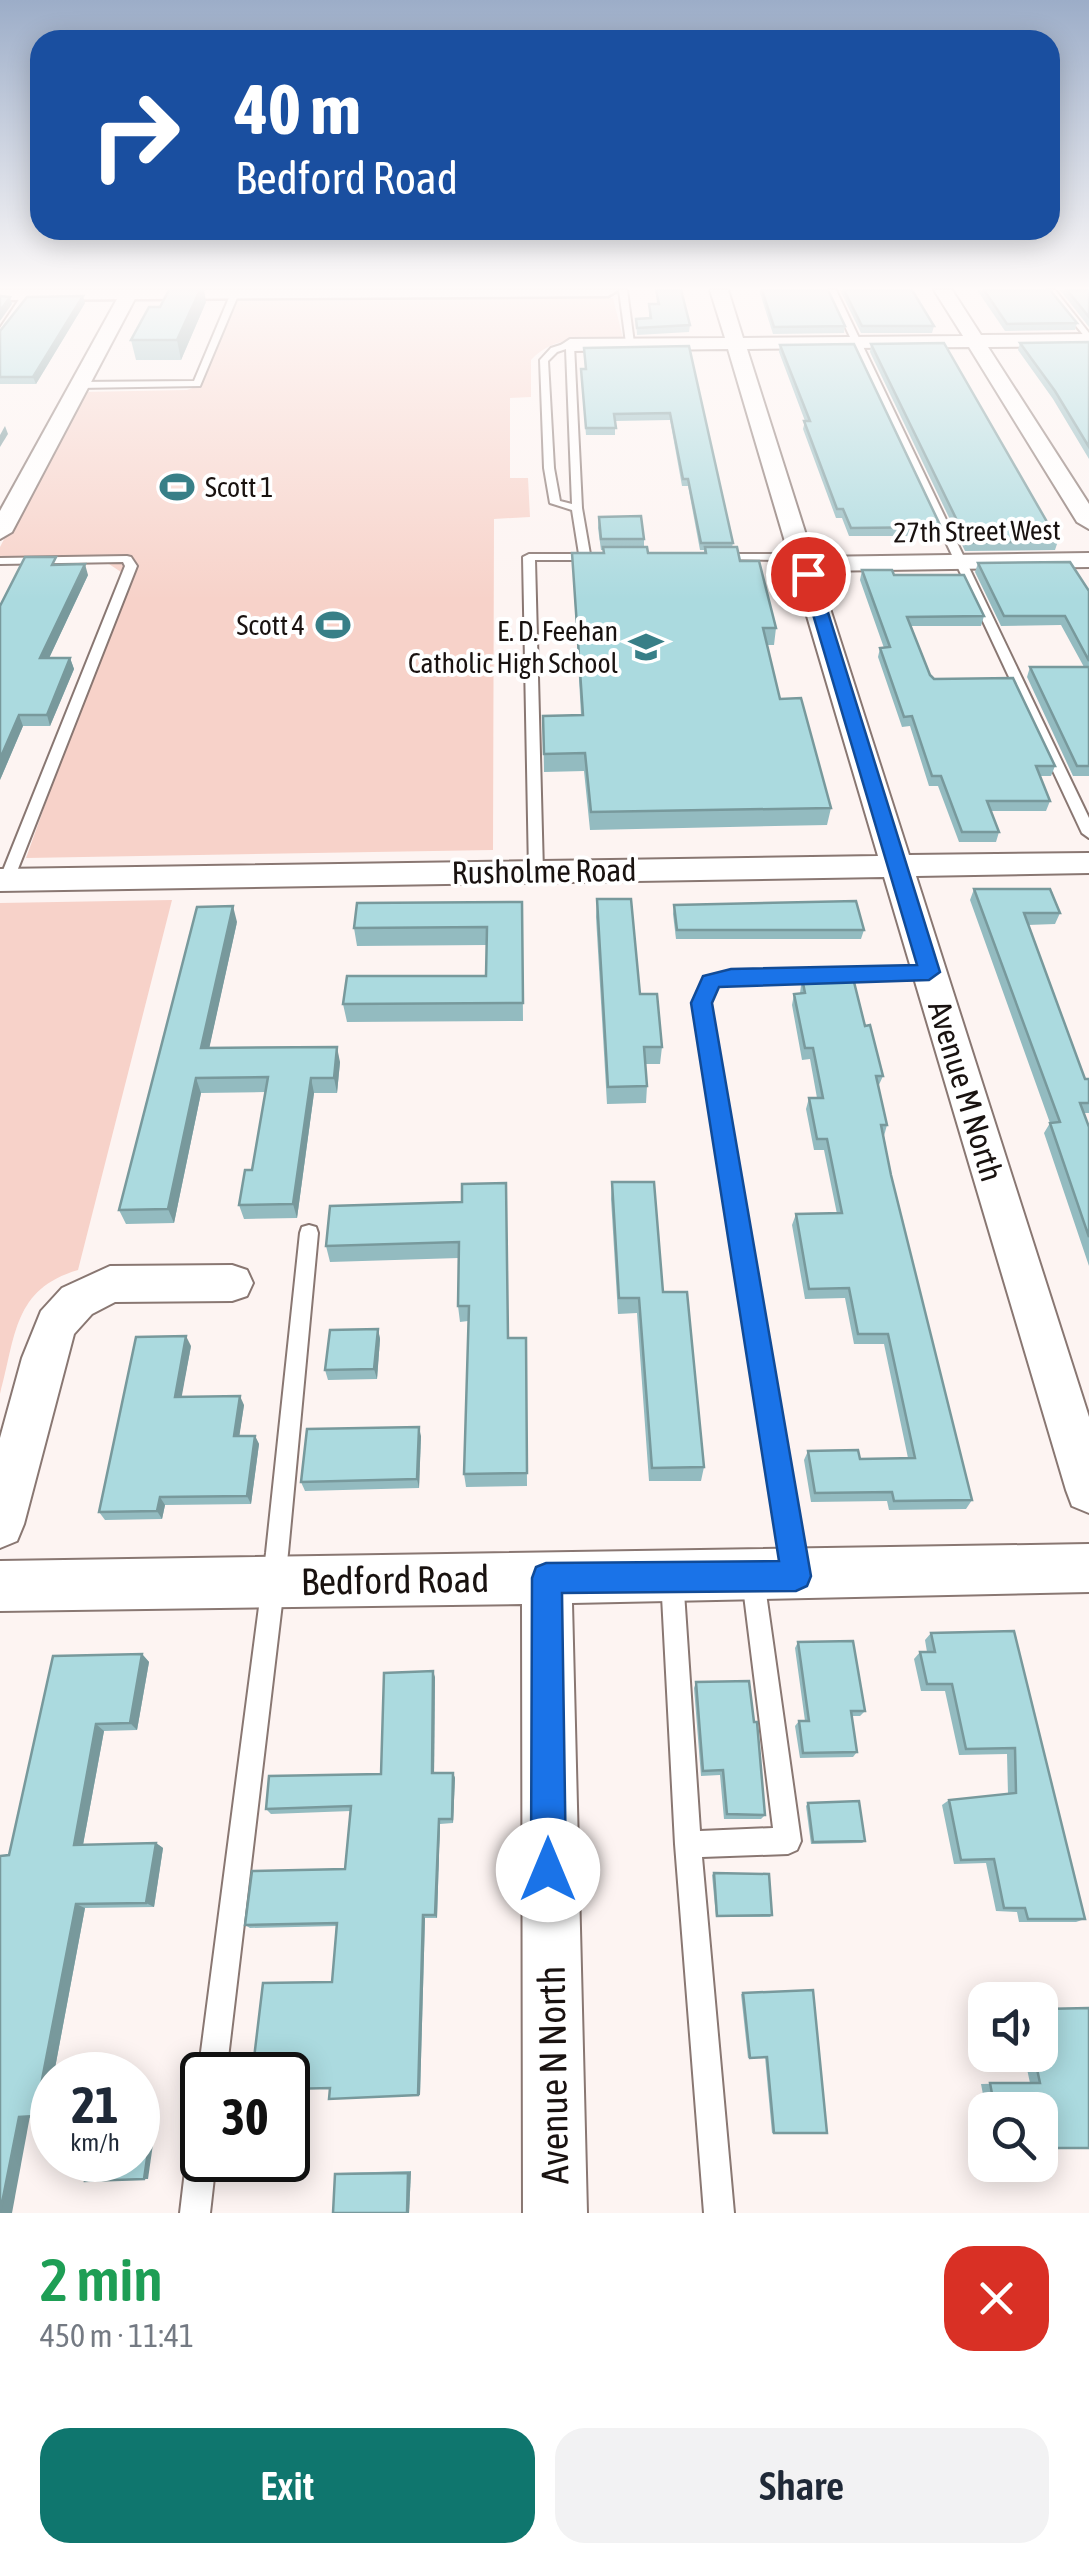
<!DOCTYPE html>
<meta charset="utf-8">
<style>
body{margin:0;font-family:"Asap Condensed",sans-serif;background:#f2f2f3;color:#1f2937;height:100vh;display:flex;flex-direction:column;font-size:38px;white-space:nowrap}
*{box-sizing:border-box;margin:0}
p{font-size:32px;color:#747a83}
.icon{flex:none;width:55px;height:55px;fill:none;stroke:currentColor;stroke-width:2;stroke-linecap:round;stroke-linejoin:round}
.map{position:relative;height:2213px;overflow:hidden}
.side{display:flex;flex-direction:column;background:#fff;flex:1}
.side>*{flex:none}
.hud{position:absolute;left:30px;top:30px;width:1030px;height:210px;border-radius:30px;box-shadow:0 5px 25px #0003;background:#1a4fa0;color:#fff;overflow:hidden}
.buttons{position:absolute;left:968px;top:1982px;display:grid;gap:20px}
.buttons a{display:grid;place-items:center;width:90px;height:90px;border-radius:20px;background:#fff;box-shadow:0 5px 25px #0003;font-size:50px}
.speed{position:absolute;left:30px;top:2052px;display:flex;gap:20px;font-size:50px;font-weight:700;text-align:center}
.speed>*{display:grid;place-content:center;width:130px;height:130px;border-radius:50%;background:#fff;box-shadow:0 5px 25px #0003;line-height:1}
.speed small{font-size:25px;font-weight:400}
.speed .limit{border:5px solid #111;border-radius:15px;background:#fff;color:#111}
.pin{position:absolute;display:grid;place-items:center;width:85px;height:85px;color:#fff;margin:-42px;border:5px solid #fff;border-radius:50%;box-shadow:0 2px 10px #0007}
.me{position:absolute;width:110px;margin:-55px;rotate:0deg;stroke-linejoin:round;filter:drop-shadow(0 0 8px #0008)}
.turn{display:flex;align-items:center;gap:35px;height:210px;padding:0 40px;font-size:45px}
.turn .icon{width:130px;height:130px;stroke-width:2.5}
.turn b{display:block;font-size:70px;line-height:85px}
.round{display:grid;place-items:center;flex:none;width:105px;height:105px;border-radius:30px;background:#f2f2f3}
.overview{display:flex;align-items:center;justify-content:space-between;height:170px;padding:0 40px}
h1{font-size:60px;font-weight:600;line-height:75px;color:#1e9e55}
.primary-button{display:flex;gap:20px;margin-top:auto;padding:20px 40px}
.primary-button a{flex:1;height:115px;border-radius:30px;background:#0f766e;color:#fff;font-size:40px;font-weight:600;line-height:115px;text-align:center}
.primary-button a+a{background:#f2f2f3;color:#1f2937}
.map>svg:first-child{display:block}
</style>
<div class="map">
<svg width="1089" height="2213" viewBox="0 0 1089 2213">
<rect width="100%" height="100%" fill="#fdf4f2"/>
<g fill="#f7d2c9">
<path d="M613,298L623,338C590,339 554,334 531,360V397L510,398V478H528L530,517L494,519L493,850L26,858L127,576L109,564L0,565V547L81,392L187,390L198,386L234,300Z"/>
<path d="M172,900L78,1270C13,1289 16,1336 0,1394V903Z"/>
</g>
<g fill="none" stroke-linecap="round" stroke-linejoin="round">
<g stroke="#897772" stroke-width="4">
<g id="service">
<path d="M619,290H627L634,343L630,346L626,343Z"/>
<path d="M828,290H836L1089,818V838L1082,833Z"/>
<path d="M1047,290H1055L1089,333V342Z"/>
<path d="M235,291L239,293L200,386L78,388L73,385L78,382L194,381L231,293Z"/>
<path d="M24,292L31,294L0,337V328Z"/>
<path d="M570,342L574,345L582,508L590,554L602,557L596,560H535L543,872L536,877L529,872L523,557L529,554H579L572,510L550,503L544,468L540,360L551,348ZM566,349L572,504L560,501L554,468L548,361L557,352Z"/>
<path d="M717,554H780L811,564L805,567L780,560L713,559L711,557Z"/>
<path d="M127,556L131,557L137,566L14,879L7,884L2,882L0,878L125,566L123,562L0,564V558Z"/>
<path d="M929,967L937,973L929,979L731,983L717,985L710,1003L806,1570L803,1578L795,1581L787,1578L784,1570L694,1003L705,977L731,971Z"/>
<path d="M309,1225L316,1227L318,1233L288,1553L226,2075H202V2085L198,2075L266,1553L300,1233L302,1227Z"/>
<path d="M672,1566L680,1569L683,1577L700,1831L773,1828L742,1579L745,1571L753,1568L761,1571L764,1579L801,1841L797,1850L788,1854L702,1857L734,2213H704L675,1844L661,1577L664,1569Z"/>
<path d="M202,2139V2160H216L210,2213H180L187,2154L192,2144Z"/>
</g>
</g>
<g stroke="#897772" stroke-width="4">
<g id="minor">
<path d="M122,290L138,293L12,532L0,539V511Z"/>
<path d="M710,290H728L743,338L963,336L934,290H952L981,335L1089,334V346L988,347L1089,504V529L1077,522L969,347L747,349L813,557L1089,553V567L818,571L909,855L1089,853V873L916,876L1089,1417V1513L1072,1506L1066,1490L884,877L0,891V869L878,856L728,349L570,351L561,345L570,339L725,338Z"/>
<path d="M232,1265L247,1270L253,1283L247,1296L232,1301L115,1302L92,1314L74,1334L24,1524L17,1541L0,1548V1438L22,1358L41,1311L62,1288L110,1266Z"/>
<path d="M1089,1544V1592L572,1603L587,2213H523L522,1604L0,1611V1561Z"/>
</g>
</g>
<g stroke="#897772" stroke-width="5">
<path id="tertiary" d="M0,290H618L608,296L0,300Z"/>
</g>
<use href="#service" fill="#fff" fill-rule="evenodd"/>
<use href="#minor" fill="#fff" fill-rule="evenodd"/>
<use href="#tertiary" fill="#fff" fill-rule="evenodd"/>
</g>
<g fill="#93bbc0">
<path d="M656,290L690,325L689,332L637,335L636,319L649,318V304H657Z"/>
<path d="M759,290H828L845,326L844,333L773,334Z"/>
<path d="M840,290H912L934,326L932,333H861Z"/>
<path d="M977,290H1050L1077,323L1075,330L1005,331Z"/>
<path d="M1060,290H1089V327Z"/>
<path d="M206,302L181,360H136L131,340L160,307Z"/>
<path d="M85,303L36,384H0V331Z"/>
<path d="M1089,342V459L1053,399L1018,350L1020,343Z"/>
<path d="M871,344L1058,541L1055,550L965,551L870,352Z"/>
<path d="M780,345L941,527L939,536H849L842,518H836L803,429L805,421L779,352Z"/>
<path d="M689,346L733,543L732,547L776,628L774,645H767L780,699L831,808L827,825L590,830L584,771L544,772L543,716L581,715L572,553H603V550H601L598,528L599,517L644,539V547L648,553H704V550H700L688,486H682L670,420L615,421V435H586L581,376V369H585L584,348Z"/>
<path d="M978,563L1089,591V776H1073L1027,677L1030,667H1084L1061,625L1001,626L975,572Z"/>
<path d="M59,565L88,575L49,658H70L74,669L50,726H23L0,780Z"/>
<path d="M862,570L894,575L984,616L981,626H911L930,675L934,679L1055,766L1051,776H1040L1050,801L1046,811H991L999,832L996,842H959L938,786H929L910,726L902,727L878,657L880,648H884L860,580Z"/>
<path d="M974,889L1060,913L1055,924L1028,925L1085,1079H1089V1113H1084L1089,1127V1266L1044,1133L1050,1123L970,900Z"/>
<path d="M597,899L662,1047L660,1064H645L647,1086L646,1103L607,1104L596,917Z"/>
<path d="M522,902L523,1021L347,1022L343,1004L486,976L487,945L357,946L354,928Z"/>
<path d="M674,905L864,930L861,939H676L673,914Z"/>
<path d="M237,922L209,1048L340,1062L337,1093H314L297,1218L244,1219L239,1205L252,1170L265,1092L201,1093L174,1223L126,1224L119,1210Z"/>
<path d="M802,978L865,1026L883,1076L878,1087L887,1125L884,1136L891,1175L972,1500L966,1509L889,1510L887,1501L811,1502L804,1460L808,1451L860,1459L908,1458L884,1344H854L845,1298L805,1299L792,1225L796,1214H837L824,1150H814L806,1109L809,1098H817L810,1059L802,1060L792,1005L794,994L800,993Z"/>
<path d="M612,1182L663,1292L704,1467L701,1481H649L637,1313L618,1314L611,1199Z"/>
<path d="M462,1202L509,1338H526L527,1486L466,1487L464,1474L468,1321L460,1322L458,1306L459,1258L330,1262L326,1246Z"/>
<path d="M378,1329L380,1339L377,1379L328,1380L325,1370Z"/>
<path d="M191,1346L181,1397L244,1405L239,1436H255L259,1444L251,1504L165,1505L162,1519L105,1520L99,1512Z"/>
<path d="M421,1436L419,1488L305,1491L301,1482Z"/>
<path d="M1014,1631L1085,1919L1076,1922H1019L1017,1912L996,1911L986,1863L954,1864L942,1805L949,1800L1008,1794L1007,1754L959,1755L945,1691H921L914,1659L920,1652H927L925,1640L931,1633Z"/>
<path d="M798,1642L865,1711L860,1716H851L857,1752L853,1757L800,1758L795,1726L799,1721H805L795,1648Z"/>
<path d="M142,1654L149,1662L137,1730L104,1731L83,1845L156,1843L163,1848L154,1907L85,1908L46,2116H30L9,1855Z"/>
<path d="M435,1677L434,1773H453L455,1778L453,1823L440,1824L437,1918H425L420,2095L329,2099L332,1982L336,1926L250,1928L245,1925L345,1869L351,1811L271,1814L266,1809L381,1774Z"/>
<path d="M696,1682L765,1815L761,1819H724L720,1775L701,1776L694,1688Z"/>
<path d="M808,1803L865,1841L862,1843L811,1844L806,1806Z"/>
<path d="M714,1873L772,1915L770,1917H716L712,1875Z"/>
<path d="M813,1990L774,2133H772L765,2057L748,2058L741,1994Z"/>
<path d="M1089,2008L1040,2110H986L981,2084L1030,2083L1024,2055H1040V2010Z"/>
<path d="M411,2171L409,2213H333L335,2174L340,2173Z"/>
</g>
<g fill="#78999c">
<path d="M200,290H204L206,302L181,360L177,340Z"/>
<path d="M83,296L85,303L36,384L33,377Z"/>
<path d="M10,297L12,304L0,321V311Z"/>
<path d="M5,426L8,434L0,447V435Z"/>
<path d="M85,564L88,575L44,669L40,658Z"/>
<path d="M70,658L74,669L50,726L47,715Z"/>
<path d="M19,715L23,726L0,780V759Z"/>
<path d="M233,906L237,922L206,1063L201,1048Z"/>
<path d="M337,1047L340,1062L337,1093L334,1078Z"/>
<path d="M196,1078L201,1093L174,1223L168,1209Z"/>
<path d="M311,1078L314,1093L297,1218L293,1204Z"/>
<path d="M378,1329L380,1339L377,1379L374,1369Z"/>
<path d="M186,1336L191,1346L180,1406L175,1397Z"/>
<path d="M240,1396L244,1405L238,1445L234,1436Z"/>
<path d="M419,1427L421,1436L419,1488L417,1479Z"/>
<path d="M255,1436L259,1444L251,1504L247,1496Z"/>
<path d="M160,1497L165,1505L162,1519L157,1511Z"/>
<path d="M142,1654L149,1662L137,1730L130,1723Z"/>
<path d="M433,1671L435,1677L434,1778L432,1773Z"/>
<path d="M96,1724L104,1731L82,1850L74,1845Z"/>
<path d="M453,1773L455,1778L453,1823L452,1819Z"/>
<path d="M439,1819L440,1824L437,1918L435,1915Z"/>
<path d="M156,1843L163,1848L154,1907L146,1903Z"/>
<path d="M76,1904L85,1908L46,2116H35Z"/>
<path d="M423,1915L425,1918L420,2095H418Z"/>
<path d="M30,2116L12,2213H0L19,2117Z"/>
<path d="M155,2130L148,2179H144L151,2131Z"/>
<path d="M411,2171L409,2213H407L408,2173Z"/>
</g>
<g fill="#abdadf" stroke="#78999c" stroke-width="2.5">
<path d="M169,290H200L177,340H131L149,307H160Z"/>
<path d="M656,290H681L690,325L637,328L636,319L651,318L649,304H659Z"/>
<path d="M762,290H828L845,326L774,327Z"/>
<path d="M844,290H912L934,326H862Z"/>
<path d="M984,290H1050L1077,323L1007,324Z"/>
<path d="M1067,290H1089V317Z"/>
<path d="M0,296L10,297L0,311Z"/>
<path d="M83,296L33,377H0V331L27,297Z"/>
<path d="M1089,342V447L1055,391L1020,343Z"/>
<path d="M944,343L1058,541L968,543L871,344Z"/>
<path d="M854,344L941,527L851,528L843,509H837L804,421H810L780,345Z"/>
<path d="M689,346L733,543H701L688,479H683L670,413L614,414L616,428H586L581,369H586L584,348Z"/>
<path d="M641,516L644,539H601L599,517Z"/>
<path d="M603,547H647L648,553H706L705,547H737L740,561H759L776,628H763L780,699L801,698L831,808L591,812L585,753L544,754L543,716L583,715L572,553H604Z"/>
<path d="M25,557H56L52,565L85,564L40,658H70L47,715H19L0,759V606Z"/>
<path d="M1070,562L1089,591V661L1065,616H1004L978,563Z"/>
<path d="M862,570H892L894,575H964L984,616L907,617L930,675L934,679L1013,678L1055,766H1036L1050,801H987L999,832H962L941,776H932L912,716L904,717L880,648L890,647Z"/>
<path d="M1030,667H1089V766H1077Z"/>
<path d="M974,889H1050L1060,913H1024L1085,1079H1089V1103H1080L1089,1127V1237L1050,1123L1060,1122Z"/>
<path d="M597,899H631L640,994H657L662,1047H644L647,1086L608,1087Z"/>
<path d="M856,901L864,930H677L674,905Z"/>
<path d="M522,902L523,1003L343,1004L347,976H486L487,927L354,928L357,903Z"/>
<path d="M233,906L201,1048L337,1047L334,1078H311L293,1204L239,1205L245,1170H252L268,1077L196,1078L168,1209L119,1210L197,907Z"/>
<path d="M802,978H853L865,1026L870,1025L883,1076H876L887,1125H881L891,1175L972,1500L894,1501L892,1492L815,1493L808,1451L858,1450L860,1459L915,1458L888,1334H858L849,1288L809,1289L796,1214L842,1213L827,1139H817L809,1098H823L813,1048H805L794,994L805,993Z"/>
<path d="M612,1182H654L663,1292H687L704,1467L652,1468L639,1298H619Z"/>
<path d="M506,1183L508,1338H526L527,1473L464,1474L469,1306H458L459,1242L326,1246L330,1206L462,1202V1184Z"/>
<path d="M378,1329L374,1369L325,1370L330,1330Z"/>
<path d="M186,1336L175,1397L240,1396L234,1436H255L247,1496L160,1497L157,1511L99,1512L136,1337Z"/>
<path d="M419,1427L417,1479L301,1482L307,1429Z"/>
<path d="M1014,1631L1085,1919H1028L1025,1908H1004L994,1859L961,1860L949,1800L1016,1793L1015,1748L966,1749L952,1684H927L920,1652H935L931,1633Z"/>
<path d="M853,1641L865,1711H851L857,1752L803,1753L799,1721H809L798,1642Z"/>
<path d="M142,1654L130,1723L96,1724L74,1845L156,1843L146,1903L76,1904L35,2116L19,2117L0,2213V1856L9,1855L53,1656Z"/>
<path d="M433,1671L432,1773H453L452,1819H439L435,1915H423L418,2095L329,2099L330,2088L288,2089V2075H252L263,1983L332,1982L337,1923L245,1925L252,1871L345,1869L351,1806L266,1809L269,1776L381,1774L384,1673Z"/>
<path d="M749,1681L754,1722H757L765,1815L727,1814L723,1770L703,1771L696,1682Z"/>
<path d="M859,1801L865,1841L813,1842L808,1803Z"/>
<path d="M714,1873L769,1874L772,1915L717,1916Z"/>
<path d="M813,1990L827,2133H774L767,2057L750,2058L743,1993Z"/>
<path d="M1089,2008V2148H1040V2110H995L990,2083H1040L1034,2055H1040V2035H1048L1043,2009Z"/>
<path d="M138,2131H151L144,2179L85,2181L88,2160H138Z"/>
<path d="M408,2173L407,2213H333L335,2174Z"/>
</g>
<linearGradient id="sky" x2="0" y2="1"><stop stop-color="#9cadc8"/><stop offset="0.48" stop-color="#fefaf9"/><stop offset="1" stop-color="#fefaf9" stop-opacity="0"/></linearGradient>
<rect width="1089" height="600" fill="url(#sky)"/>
<path fill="#1a73e8" stroke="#114b97" stroke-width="2.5" d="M808,570L816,574L940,972L929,980L719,987L712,1003L811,1576L807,1586L796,1591L562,1593L566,1870L561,1882L548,1887L536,1882L531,1870L532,1578L536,1567L546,1563L779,1561L691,1003L703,976L731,969L917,965L801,574Z"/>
<defs>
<g id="stadium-bare" transform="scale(2.7)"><path d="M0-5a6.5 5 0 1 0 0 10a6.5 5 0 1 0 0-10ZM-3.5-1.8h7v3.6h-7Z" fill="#387f87" stroke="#fff" stroke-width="2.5" paint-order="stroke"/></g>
<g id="school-bare" transform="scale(2.7)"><path d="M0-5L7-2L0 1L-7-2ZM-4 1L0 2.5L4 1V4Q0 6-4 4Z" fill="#387f87" stroke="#fff" stroke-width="2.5" paint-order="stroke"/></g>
</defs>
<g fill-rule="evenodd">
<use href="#stadium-bare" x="177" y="487"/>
<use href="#stadium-bare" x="333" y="625"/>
<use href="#school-bare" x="646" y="647"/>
</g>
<g text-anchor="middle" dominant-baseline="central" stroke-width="8" stroke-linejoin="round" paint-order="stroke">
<g font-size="28" fill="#191210" stroke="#fff" text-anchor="end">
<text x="205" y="487" text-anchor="start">Scott 1</text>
<text x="305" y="625">Scott 4</text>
<text x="618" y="631">E. D. Feehan<tspan x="618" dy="32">Catholic High School</tspan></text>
</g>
<g font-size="28" fill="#191210" stroke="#fff">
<text transform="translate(977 531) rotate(-1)">27th Street West</text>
</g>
<g font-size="32" fill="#191210" stroke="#fff">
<text transform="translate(544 871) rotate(-1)">Rusholme Road</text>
<text transform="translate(966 1091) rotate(73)">Avenue M North</text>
</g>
<g font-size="38" fill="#191210" stroke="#fff">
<text transform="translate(395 1580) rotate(-1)">Bedford Road</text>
<text transform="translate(553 2075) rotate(-91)">Avenue N North</text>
</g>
</g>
</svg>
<div class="buttons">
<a><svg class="icon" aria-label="sound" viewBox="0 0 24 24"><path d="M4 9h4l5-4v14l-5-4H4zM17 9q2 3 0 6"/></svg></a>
<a><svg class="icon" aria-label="search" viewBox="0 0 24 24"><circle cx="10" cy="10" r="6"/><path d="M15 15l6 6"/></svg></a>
</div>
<div class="speed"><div>21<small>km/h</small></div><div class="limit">30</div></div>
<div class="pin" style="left:808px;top:574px;background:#d93025"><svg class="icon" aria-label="arrive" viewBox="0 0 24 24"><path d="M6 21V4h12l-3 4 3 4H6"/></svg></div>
<svg class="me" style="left:548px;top:1870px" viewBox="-20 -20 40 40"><circle r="19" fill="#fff"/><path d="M0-13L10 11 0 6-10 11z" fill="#1a73e8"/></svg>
<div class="hud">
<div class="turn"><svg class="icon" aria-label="right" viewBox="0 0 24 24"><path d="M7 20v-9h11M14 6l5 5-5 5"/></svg><div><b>40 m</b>Bedford Road</div></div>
</div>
</div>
<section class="side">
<div class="overview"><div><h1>2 min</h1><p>450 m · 11:41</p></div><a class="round" style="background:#d93025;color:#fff"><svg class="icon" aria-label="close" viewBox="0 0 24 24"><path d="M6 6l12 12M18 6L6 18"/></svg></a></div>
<div class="primary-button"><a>Exit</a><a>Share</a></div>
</section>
